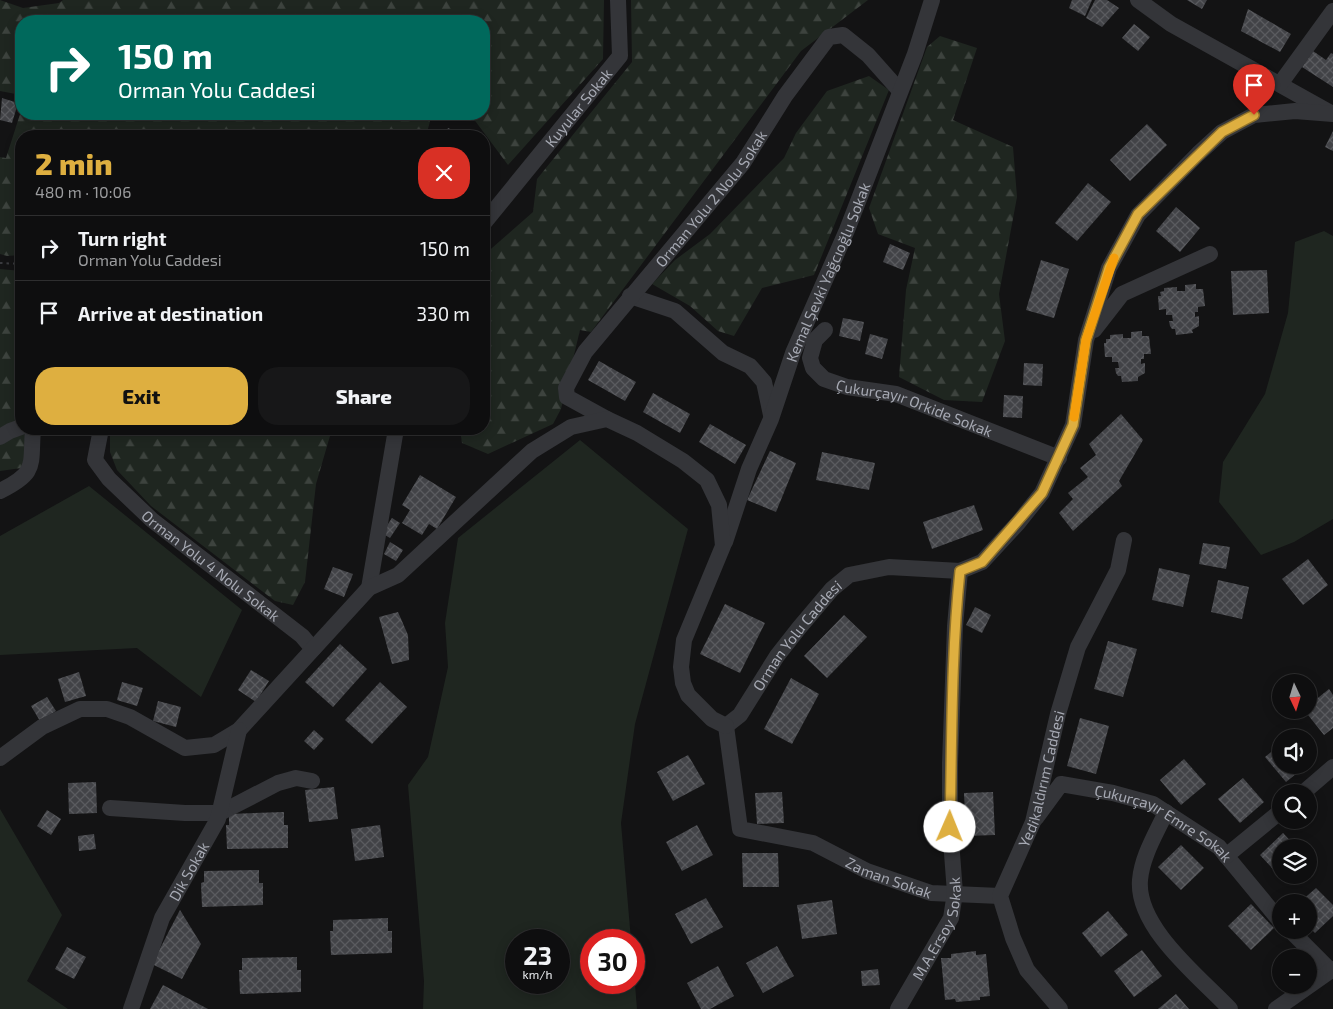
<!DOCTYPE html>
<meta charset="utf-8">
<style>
body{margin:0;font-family:"Exo 2",sans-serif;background:#171718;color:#f1f3f6;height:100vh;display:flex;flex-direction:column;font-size:19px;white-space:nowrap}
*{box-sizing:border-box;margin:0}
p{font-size:16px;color:#9b9c9e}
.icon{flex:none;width:28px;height:28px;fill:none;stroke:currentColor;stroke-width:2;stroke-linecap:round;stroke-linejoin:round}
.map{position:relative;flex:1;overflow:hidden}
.drawer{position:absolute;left:15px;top:130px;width:475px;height:305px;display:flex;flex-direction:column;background:#0e0e0f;border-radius:20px;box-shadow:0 2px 12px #0003,0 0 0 1px #2e2e2f}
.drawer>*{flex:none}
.guide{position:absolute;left:15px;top:15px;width:475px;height:105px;border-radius:20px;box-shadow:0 2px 12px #0003,0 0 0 1px #2e2e2f;background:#00695c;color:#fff;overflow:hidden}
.needle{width:32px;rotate:176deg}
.fabs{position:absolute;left:1272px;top:674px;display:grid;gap:10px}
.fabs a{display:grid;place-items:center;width:45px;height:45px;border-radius:50%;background:#0e0e0f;box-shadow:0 2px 12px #0003,0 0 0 1px #2e2e2f;font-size:25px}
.speed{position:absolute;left:505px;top:929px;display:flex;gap:10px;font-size:25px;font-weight:700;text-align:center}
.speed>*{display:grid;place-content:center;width:65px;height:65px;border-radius:50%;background:#0e0e0f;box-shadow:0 2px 12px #0003,0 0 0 1px #2e2e2f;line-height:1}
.speed small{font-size:12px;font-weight:400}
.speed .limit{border:8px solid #d22;background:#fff;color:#111}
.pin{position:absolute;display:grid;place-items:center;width:42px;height:42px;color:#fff;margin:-51px -21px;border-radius:50% 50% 50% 0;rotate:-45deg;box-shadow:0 0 5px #0007}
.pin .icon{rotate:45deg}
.me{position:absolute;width:55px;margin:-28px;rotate:1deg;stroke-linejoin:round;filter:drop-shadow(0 0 4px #0008)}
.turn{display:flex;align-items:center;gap:18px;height:105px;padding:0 20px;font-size:22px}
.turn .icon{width:65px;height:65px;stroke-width:2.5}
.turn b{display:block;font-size:35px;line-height:42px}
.round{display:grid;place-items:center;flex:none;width:52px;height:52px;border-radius:20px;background:#171718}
.head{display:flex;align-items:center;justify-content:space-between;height:85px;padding:0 20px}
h1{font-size:30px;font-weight:800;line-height:38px;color:#deaf40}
.cta{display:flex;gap:10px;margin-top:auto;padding:10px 20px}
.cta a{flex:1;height:58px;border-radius:20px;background:#deaf40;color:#111;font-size:20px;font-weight:800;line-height:58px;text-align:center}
.cta a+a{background:#171718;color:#f1f3f6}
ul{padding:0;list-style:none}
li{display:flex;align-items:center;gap:15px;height:65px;padding:0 20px;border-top:1px solid #2e2e2f}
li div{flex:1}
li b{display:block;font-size:19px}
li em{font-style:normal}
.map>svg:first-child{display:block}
</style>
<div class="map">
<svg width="1333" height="1009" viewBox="0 0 1333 1009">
<defs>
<pattern id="forest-firs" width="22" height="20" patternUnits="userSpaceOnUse" patternTransform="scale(1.25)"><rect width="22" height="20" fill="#1f2620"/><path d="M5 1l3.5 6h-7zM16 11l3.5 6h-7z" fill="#3d433e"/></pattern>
<pattern id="building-cross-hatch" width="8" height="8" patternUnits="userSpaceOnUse" patternTransform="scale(1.25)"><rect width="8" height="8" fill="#424347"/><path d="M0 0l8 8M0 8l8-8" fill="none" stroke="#5a5b5f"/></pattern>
</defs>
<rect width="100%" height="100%" fill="#131314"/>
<g fill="#1f2620" fill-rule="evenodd">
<path d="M1324,231L1333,236V519L1294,542L1261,555L1219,502L1223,462L1265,394L1288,313L1295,242Z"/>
<path d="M580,440L688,529L635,724L621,823L631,940H591V982H634V972L637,1009H423L424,981L408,785L428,757L448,667L445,623L458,538ZM516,940H559V982H516Z"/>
<path d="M89,486L242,610L201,697L137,648L0,655V536Z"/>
<path d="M0,809L62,915L27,981L68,1009H0Z"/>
</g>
<g fill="url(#forest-firs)">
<path d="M0,0L23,8L59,3L63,0H604L603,59L508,165L470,114H484V21H21V95L0,91Z"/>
<path d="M631,0H868L801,51L591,332L580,330L561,409L553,424L488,454L462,443L460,429H484V255L533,212L537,179L632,62Z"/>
<path d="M940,36L977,48L953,120L1013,147L1017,197L999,294L1005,341L982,402L944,400L899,377L906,290L915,248L878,234L869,208L927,47Z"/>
<path d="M869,76L889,90L814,275L762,288L734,336L718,331L690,306L652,284L675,260L710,234L784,158L796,133L827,91Z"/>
<path d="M21,111V114H432L426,136H21V255L7,256L0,254V157L6,158Z"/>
<path d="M0,269L21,271V429H28L27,455L21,468L0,471Z"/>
<path d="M110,429H332L316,484L305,582L293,605L275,601L151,506L117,470L110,452Z"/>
</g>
<g fill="url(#building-cross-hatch)">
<path d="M1072,0H1092L1085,16L1069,8Z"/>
<path d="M1095,0H1107L1119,8L1102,27L1086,18Z"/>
<path d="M1187,0H1207L1202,9Z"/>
<path d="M1248,9L1291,34L1280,52L1241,31Z"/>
<path d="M1134,24L1150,37L1138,51L1122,38Z"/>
<path d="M1313,51L1326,60L1331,53L1333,54V87L1302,67Z"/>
<path d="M2,98L18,103L12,123L0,120Z"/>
<path d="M1147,124L1167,145L1130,181L1110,160Z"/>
<path d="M448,128L464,135L463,136H444Z"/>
<path d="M1333,131V151L1325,147Z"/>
<path d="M1088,183L1111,202L1077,241L1055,223Z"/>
<path d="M1176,207L1200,228L1180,252L1156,231Z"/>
<path d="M890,244L910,253L903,270L883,262Z"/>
<path d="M1041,260L1069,269L1054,318L1026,310Z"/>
<path d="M1267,270L1269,313L1233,315L1231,271Z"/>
<path d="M1196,284V289H1203L1205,306L1198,307V312H1195V317L1199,316V326L1192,330L1193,333L1176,335L1175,329H1172L1170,326L1169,321H1173L1172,315H1166V309L1159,310L1158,296H1161L1160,292L1164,291V288L1177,287V291H1185V285Z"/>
<path d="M843,318L864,322L860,341L839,336Z"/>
<path d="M1142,331V336H1149L1151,354H1144V359H1141V364L1145,363V373L1138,377V381L1122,382L1121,376H1118L1116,373L1115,368H1119L1118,362H1112V357H1105L1104,343H1106V339H1110V335L1123,334V338H1131V332Z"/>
<path d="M870,334L888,339L882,359L865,354Z"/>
<path d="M599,361L636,382L625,401L588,380Z"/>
<path d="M1024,363L1043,364L1042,386L1023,385Z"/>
<path d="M653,393L690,414L680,433L643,412Z"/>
<path d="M1004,395L1023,396L1022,418L1003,417Z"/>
<path d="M1121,414L1143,440L1119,481L1122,486L1073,531L1059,513L1073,499L1068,493L1088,477L1080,468L1096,455L1089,444Z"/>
<path d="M710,424L746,445L735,464L699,442Z"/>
<path d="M770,451L796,463L776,512L747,500Z"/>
<path d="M822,452L875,463L869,490L816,480Z"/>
<path d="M420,475L456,497L437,529L429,524L422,535L402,523L410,510L402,505Z"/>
<path d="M974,505L983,530L932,549L923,522Z"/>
<path d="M392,518L400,523L390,538L382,533Z"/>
<path d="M390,542L403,550L396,561L384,554Z"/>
<path d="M1203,543L1230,547L1226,569L1199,564Z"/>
<path d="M1308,559L1328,585L1303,605L1282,579Z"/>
<path d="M333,567L353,574L344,597L324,589Z"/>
<path d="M1159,568L1190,575L1183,607L1152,600Z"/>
<path d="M1218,580L1249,587L1242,619L1211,612Z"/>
<path d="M725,604L765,623L740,673L700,654Z"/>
<path d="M975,607L991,615L982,633L966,625Z"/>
<path d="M398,612L408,635L409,660L392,664L379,617Z"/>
<path d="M844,615L867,637L827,678L804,656Z"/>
<path d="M1108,641L1137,649L1123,697L1094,689Z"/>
<path d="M340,644L367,669L333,707L305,682Z"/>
<path d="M251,670L269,681L256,702L238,690Z"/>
<path d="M79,672L86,696L65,702L58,679Z"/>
<path d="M791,678L819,694L792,744L764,729Z"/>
<path d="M122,682L143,688L137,706L117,700Z"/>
<path d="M380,682L407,707L372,744L345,720Z"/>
<path d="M1329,689L1333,695V728L1324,735L1304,710H1309V705Z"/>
<path d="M47,697L56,711L40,721L31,706Z"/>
<path d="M158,701L181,707L176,727L153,721Z"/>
<path d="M1080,718L1109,726L1096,774L1067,766Z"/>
<path d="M314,730L324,739L314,750L304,741Z"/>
<path d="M1281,744V765H1307L1286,782L1265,757Z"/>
<path d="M688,755L705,784L673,801L657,772Z"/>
<path d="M1184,759L1206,784L1181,805L1160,780Z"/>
<path d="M1243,778L1264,802L1240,823L1218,799Z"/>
<path d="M96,782L97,813L69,814L68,783Z"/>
<path d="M334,787L338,819L309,822L305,790Z"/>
<path d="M782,792L784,823L757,824L755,793Z"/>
<path d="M993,792L995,835L966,836L964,793Z"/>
<path d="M47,810L61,819L51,835L37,826Z"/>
<path d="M284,812V825H288V848L227,849L226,825H229V814Z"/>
<path d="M380,825L384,857L355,861L351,829Z"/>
<path d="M697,825L713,855L682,871L666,842Z"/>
<path d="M1283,833L1297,848H1281V875H1286L1282,879L1260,855Z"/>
<path d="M94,834L96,849L79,851L78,836Z"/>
<path d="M1181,845L1204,868L1181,890L1158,867Z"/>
<path d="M742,853H778L779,887H743Z"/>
<path d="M259,870V883H263V905L202,907L201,883L204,882V871Z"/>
<path d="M1316,888L1333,905V916L1315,933L1309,927V902H1300Z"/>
<path d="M706,898L723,927L691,944L675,914Z"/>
<path d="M832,900L837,934L802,939L797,905Z"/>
<path d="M1251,904L1274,928L1251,950L1228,926Z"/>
<path d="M180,910L201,944L182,979L152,964Z"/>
<path d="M1108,911L1128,935L1101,957L1082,933Z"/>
<path d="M388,918V931H392V953L331,955L330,931H333V920Z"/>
<path d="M777,946L794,976L763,993L746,963Z"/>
<path d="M67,947L86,957L74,979L55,969Z"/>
<path d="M1142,950L1162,976L1134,997L1114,971Z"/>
<path d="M976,951V955L986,954L990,996L980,997V1000L956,1002L955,999L945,1000L941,958H951V954Z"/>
<path d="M297,957V970H301V992L240,994L239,970H242V958Z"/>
<path d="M718,966L734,996L710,1009H701L687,983Z"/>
<path d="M878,969L880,985L862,986L861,971Z"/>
<path d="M163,985L208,1009H150Z"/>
<path d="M1176,994L1189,1009H1158Z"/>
</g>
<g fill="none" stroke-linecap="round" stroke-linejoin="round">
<path stroke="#3a3b3f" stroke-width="2" stroke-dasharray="2.5 4" stroke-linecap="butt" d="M0,263L21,264"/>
<g stroke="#343539" stroke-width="16">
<path d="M1138,0L1171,24L1329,112"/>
<path d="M1280,84L1333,11"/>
<path id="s1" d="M484,223L620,56L618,0"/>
<path d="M630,296L675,311L723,353L750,366L764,382L771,415"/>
<path id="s2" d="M825,330L815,340L810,358L813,368L824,379L847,387L896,394L1059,458"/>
<path d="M1094,330L1122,294L1210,254"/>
<path id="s3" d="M607,419L567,397L566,388L585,352L743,163L785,96L829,37L843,35L868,55L900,91"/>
<path id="s4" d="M101,429L95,460L109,479L152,520L302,636L313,649"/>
<path d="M0,437L10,431L21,427"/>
<path d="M0,491C38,472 30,466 33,429"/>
<path id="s5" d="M725,542L749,469L771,419L793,353L847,230L915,54L932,0"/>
<path d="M369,588L396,429"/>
<path id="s6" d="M726,726L740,715L777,656L799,628L832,589L849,575L889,567L960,571L982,562L1018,523L1042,493L1073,425L1086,340L1109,268L1138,215L1198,154L1222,132L1254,115L1295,111L1333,114"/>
<path id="s7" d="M726,726L740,829L813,843L867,871L931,893L1000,896"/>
<path d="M0,758L42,727L80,709H107L130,717L185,748L214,745L239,730L369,588L398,575L532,451L571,427L607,419L637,433L683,461L707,480L719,505L723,546L684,640L681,667L683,683L688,695L712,719L726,726"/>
<path d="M1304,792L1333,767"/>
<path d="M110,808L185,813H220L278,783L296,778L312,781"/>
<path d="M1166,812C1156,834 1142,856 1140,880C1136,928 1201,978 1230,1009"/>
<path id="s8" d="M1036,818L1061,784L1113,793L1153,804L1219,847L1281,922"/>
<path d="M1226,856L1281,811"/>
<path d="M1290,930L1331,971"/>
<path id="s9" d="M131,1009L162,918L218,819L239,730"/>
<path id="s10" d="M898,1009L951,918L955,893L950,827V763L955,626L960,571"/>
<path id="s11" d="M1060,1009L1027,970L1013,938L1000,896L1033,822L1058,714L1078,647L1118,570L1124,540"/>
<path d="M1276,1009L1333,969"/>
</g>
</g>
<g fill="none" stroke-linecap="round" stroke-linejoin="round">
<g stroke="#90722a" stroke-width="12">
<path id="route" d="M950,827C952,741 951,656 960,571L982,562L1042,493L1073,425L1086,340L1109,268L1138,214L1222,132L1254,115"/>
</g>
<use href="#route" stroke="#deaf40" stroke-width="9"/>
<path stroke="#f59e0b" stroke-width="9" d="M1074,417L1086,340L1114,258"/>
</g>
<g text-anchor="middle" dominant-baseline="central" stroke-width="4.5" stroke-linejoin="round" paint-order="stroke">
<g font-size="15" fill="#a6a9b3" stroke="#0e0e0f">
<text stroke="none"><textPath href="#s1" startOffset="149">Kuyular Sokak</textPath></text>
<text stroke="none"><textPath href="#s3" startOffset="294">Orman Yolu 2 Nolu Sokak</textPath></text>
<text stroke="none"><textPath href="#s5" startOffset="289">Kemal Şevki Yağcıoğlu Sokak</textPath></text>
<text stroke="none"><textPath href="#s2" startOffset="154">Çukurçayır Orkide Sokak</textPath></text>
<text stroke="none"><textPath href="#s4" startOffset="189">Orman Yolu 4 Nolu Sokak</textPath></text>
<text stroke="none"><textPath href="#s6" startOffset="116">Orman Yolu Caddesi</textPath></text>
<text stroke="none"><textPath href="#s11" startOffset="255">Yedikaldırım Caddesi</textPath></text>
<text stroke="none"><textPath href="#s8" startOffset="154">Çukurçayır Emre Sokak</textPath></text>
<text stroke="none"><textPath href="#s9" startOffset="150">Dik Sokak</textPath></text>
<text stroke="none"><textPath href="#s7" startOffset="262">Zaman Sokak</textPath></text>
<text stroke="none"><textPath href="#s10" startOffset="91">M.A.Ersoy Sokak</textPath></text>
</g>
</g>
</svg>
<div class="fabs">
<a><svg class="needle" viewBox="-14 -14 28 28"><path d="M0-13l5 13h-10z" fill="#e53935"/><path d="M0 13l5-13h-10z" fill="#9b9c9e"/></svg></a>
<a><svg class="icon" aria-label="sound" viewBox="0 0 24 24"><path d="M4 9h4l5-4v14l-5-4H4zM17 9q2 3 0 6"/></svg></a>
<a><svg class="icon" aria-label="search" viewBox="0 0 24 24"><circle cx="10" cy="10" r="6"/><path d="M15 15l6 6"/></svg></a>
<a><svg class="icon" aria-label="layers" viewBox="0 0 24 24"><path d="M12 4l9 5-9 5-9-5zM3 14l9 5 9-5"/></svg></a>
<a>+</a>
<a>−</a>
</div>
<div class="speed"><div>23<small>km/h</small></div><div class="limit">30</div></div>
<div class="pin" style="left:1254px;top:115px;background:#d93025"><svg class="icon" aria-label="arrive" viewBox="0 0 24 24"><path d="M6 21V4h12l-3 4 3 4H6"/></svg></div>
<svg class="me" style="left:950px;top:827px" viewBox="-20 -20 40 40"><circle r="19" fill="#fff"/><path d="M0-13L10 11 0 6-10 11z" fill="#deaf40"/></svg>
<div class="guide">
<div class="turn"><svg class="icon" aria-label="right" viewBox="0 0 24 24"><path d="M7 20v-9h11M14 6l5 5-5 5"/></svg><div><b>150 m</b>Orman Yolu Caddesi</div></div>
</div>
<section class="drawer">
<div class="head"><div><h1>2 min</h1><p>480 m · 10:06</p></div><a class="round" style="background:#d93025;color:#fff"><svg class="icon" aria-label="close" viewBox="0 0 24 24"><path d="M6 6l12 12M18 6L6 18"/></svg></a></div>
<ul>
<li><svg class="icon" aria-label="right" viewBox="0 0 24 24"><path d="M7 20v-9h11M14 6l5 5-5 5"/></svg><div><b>Turn right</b><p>Orman Yolu Caddesi</p></div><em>150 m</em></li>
<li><svg class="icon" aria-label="arrive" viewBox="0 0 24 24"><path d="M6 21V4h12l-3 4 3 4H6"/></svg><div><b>Arrive at destination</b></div><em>330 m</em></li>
</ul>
<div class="cta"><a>Exit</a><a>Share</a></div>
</section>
</div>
